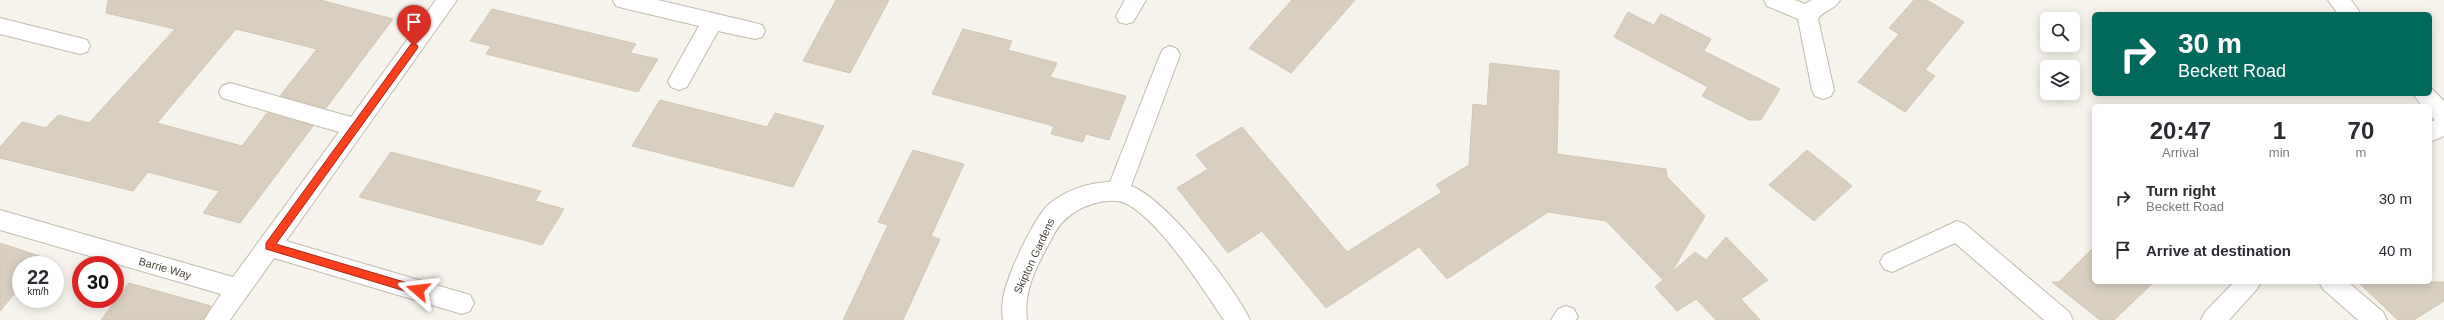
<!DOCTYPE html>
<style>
body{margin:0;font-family:Arial,sans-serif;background:#f2f2f3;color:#2b2b33;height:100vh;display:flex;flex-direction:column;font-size:15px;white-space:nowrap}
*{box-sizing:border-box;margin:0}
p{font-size:13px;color:#7c7c81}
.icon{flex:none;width:22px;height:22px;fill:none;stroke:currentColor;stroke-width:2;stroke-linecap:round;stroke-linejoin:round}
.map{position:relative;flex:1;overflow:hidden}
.sheet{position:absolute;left:2092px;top:104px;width:340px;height:180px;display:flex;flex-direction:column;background:#fff;border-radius:6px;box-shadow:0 2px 10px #0003}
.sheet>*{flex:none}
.banner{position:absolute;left:2092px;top:12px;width:340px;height:84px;border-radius:6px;box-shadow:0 2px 10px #0003;background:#00695c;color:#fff;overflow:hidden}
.fabs{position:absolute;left:2040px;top:12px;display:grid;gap:8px}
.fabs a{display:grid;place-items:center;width:40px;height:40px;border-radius:6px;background:#fff;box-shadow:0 2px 10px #0003;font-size:20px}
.speed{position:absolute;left:12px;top:256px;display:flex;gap:8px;font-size:20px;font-weight:700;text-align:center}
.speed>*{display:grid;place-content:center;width:52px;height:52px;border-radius:50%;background:#fff;box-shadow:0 2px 10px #0003;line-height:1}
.speed small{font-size:10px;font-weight:400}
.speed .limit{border:6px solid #d22;background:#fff;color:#111}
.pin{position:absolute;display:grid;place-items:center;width:34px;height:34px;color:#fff;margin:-41px -17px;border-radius:50% 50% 50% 0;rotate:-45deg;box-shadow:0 0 4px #0007}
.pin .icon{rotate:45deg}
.me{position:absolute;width:44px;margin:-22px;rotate:287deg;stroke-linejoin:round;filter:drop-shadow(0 0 3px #0008)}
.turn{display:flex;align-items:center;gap:14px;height:84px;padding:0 20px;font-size:18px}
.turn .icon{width:52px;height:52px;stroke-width:2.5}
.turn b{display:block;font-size:28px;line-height:34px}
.eta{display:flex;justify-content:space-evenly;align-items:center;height:68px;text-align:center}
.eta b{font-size:24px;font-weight:800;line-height:28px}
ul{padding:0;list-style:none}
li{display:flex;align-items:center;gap:12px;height:52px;padding:0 20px}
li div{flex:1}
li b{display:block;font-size:15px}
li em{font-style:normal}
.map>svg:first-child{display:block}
</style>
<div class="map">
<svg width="2444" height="320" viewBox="0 0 2444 320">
<rect width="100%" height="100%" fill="#f6f3ec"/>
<g fill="#d8cfc1" stroke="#d3c7b4">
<path d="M108,0H320L393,19L326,108L280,96L317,49L236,29L157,123L242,146L267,113L313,126L240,223L203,213L219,191L148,172L133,191L0,158V147L22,122L46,128L58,115L89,123L175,29L106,13Z"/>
<path d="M836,0H889L850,73L803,61Z"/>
<path d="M1292,0H1355L1291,73L1249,48Z"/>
<path d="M1914,0H1927L1964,22L1925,70L1935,76L1905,112L1858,82L1899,34L1889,28Z"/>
<path d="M492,9L636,44L630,53L658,59L638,92L486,54L491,46L470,41Z"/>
<path d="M1628,12L1654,25L1661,14L1711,39L1704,51L1780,89L1761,120H1749L1702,96L1708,87L1614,37Z"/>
<path d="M963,29L1012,41L1008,50L1057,63L1050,77L1126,96L1109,140L1086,134L1083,142L1051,134L1054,126L932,94Z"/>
<path d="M1490,63L1559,71L1557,154L1666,169L1667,177L1705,216L1671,273L1695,252L1706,260L1726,237L1768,280L1741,299L1760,320H1716L1696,299L1677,311L1655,287L1663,280L1606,221L1548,212L1447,279L1419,247L1326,308L1262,231L1228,253L1177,188L1208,169L1196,155L1242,127L1347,252L1442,192L1436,185L1469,165L1473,104L1487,106Z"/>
<path d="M660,100L767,127L775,113L824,126L793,187L632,146Z"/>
<path d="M913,150L964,164L931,236L940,239L903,320H843L888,225L878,222Z"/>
<path d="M1807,150L1852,186L1814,221L1769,185Z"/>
<path d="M391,152L541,191L535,201L564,209L542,245L359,197Z"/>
<path d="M0,243L45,258L39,265H21V286L0,311Z"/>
<path d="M2094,247V282H2154L2114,320H2100L2052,282H2059Z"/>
<path d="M2358,282H2444V301L2414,320H2398Z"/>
<path d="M129,283L211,306L203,320H101Z"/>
</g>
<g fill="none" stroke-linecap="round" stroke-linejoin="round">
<g stroke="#c2bbae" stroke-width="2">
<g id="minor">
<path d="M436,0H457L286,241L470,295L474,303L470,311L462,314L274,258L230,320H204L221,294L0,230V210L233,277L339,132L222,98L219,92L222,86L230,83L351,117Z"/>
<path d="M613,0H658L755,23L762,25L765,31L762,37L755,39L718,31L687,87L679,90L671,87L668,81L699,26L623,8L616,6Z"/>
<path d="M1125,0H1146L1133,22L1126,24L1119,22L1116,16Z"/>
<path d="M1764,0H1795L1805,4L1812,0H1840C1835,10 1823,10 1818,19L1834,90L1831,96L1823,99L1815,96L1812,90L1798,19L1767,6Z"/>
<path d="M2328,0H2351L2361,14H2338Z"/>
<path d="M0,18L80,38L87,40L90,46L87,52L80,54L0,34Z"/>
<path d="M1170,46L1177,49L1180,55L1131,186C1165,198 1235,287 1250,320H1224C1202,288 1159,219 1125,203C1113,198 1095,202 1084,207C1069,214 1059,223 1052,238C1038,264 1023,289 1027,320H1003C1002,313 1002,306 1003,299C1006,277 1033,220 1048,205C1064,191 1090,182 1110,182L1160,55L1163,49Z"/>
<path d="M2430,87L2444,101V136L2430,142V122L2435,120L2430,115V106H2422L2413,94H2430Z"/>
<path d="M1957,221L1965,224L2069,312L2073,320H2044L1955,243L1892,272L1884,269L1880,262L1884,255Z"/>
<path d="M2234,282H2261L2257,289L2229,320H2201L2205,312Z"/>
<path d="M2319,282H2348L2383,312L2387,320H2358L2323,289Z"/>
<path d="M1566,306L1574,309L1578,317L1576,320H1551L1558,309Z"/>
</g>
</g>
<use href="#minor" fill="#fff" fill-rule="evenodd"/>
</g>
<path fill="#fc3f1d" stroke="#a42913" d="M414,43L418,46L417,49L276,244L418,286L421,287V293L418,295L266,249V243L411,44Z"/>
<g text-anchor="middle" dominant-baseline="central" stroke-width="3" stroke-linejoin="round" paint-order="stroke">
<g font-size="11" fill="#4b4439" stroke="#fff">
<text transform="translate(1034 256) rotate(-65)">Skipton Gardens</text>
<text transform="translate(165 268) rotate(16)">Barrie Way</text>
</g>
</g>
</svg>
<div class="fabs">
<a><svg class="icon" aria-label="search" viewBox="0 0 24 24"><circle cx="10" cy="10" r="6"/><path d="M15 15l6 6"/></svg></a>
<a><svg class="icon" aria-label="layers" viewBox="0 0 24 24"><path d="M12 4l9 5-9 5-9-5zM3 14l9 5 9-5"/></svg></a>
</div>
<div class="speed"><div>22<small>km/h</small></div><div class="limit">30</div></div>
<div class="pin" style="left:414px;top:46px;background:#d93025"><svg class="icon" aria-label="arrive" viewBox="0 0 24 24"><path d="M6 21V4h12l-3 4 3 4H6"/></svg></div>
<svg class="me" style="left:418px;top:290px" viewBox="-20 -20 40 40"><path d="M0-17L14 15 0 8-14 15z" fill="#fc3f1d" stroke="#fff" stroke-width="4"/></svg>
<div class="banner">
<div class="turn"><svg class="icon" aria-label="right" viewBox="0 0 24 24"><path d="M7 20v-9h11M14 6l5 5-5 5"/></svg><div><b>30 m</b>Beckett Road</div></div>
</div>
<section class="sheet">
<div class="eta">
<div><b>20:47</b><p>Arrival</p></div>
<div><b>1</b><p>min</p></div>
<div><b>70</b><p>m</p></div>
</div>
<ul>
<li><svg class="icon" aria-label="right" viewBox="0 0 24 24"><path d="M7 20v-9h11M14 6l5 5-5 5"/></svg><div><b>Turn right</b><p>Beckett Road</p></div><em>30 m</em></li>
<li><svg class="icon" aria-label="arrive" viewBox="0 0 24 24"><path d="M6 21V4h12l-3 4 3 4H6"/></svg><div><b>Arrive at destination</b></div><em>40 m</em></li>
</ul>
</section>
</div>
